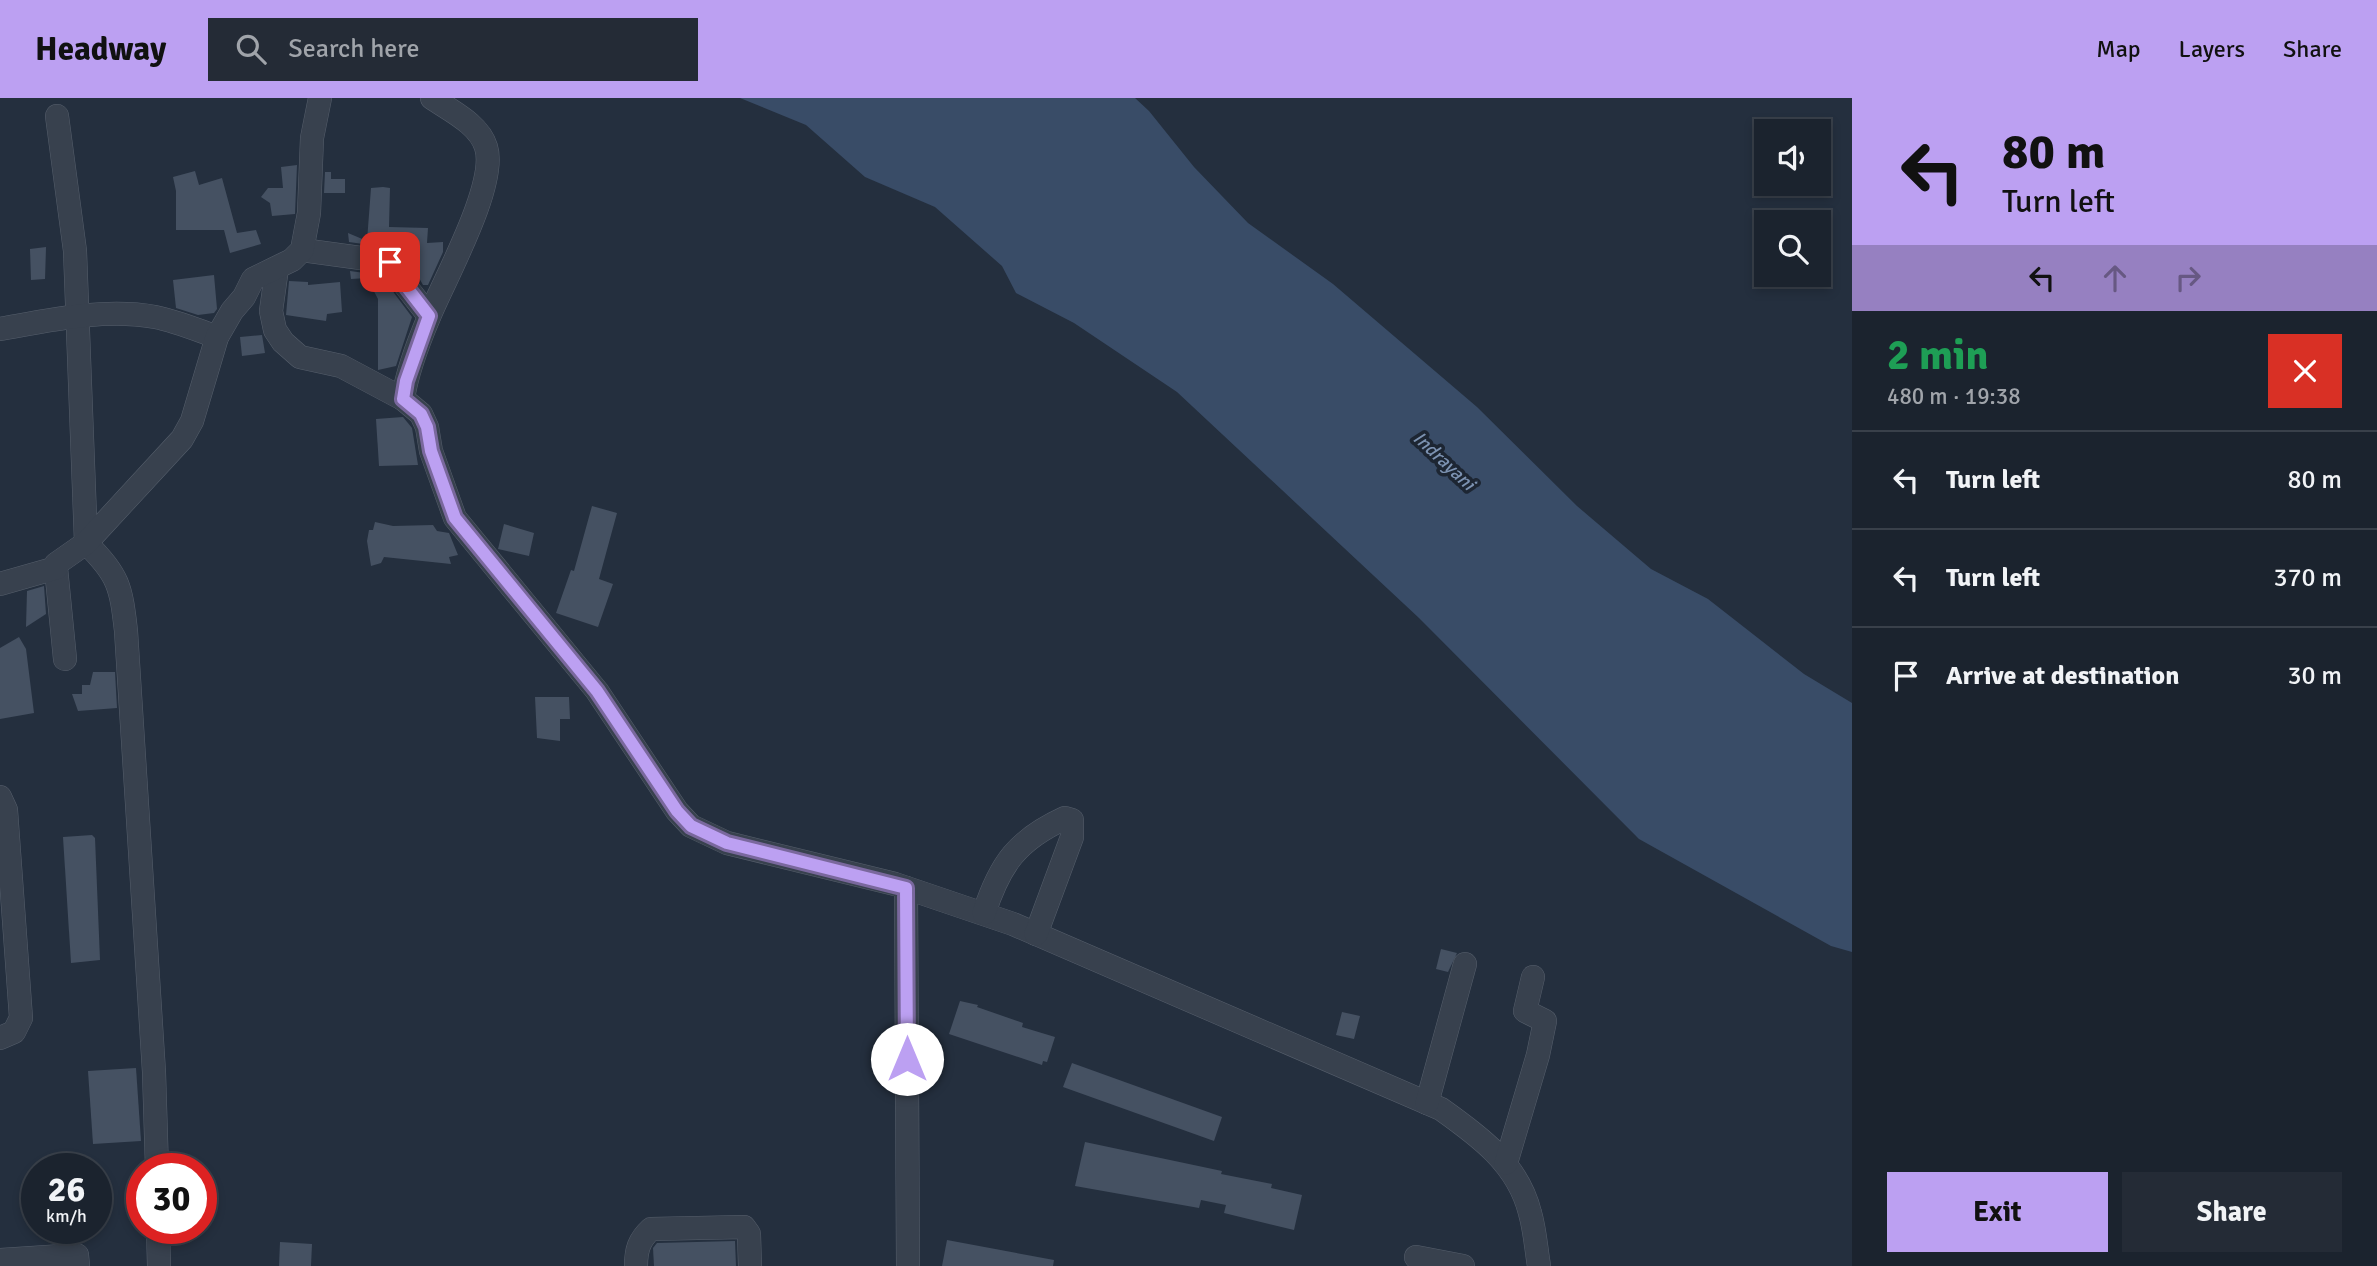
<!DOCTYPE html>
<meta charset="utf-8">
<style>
body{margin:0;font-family:Signika,sans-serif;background:#242b36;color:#f1f3f6;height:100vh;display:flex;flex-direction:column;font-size:26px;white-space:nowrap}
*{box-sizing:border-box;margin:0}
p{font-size:23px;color:#a0a4aa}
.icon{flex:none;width:38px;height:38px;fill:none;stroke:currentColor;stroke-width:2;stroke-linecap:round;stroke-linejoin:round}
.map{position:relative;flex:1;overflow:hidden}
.drawer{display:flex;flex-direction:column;background:#1b232e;width:525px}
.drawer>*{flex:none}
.guide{background:#bca0f2;color:#111;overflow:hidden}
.tools{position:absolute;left:1754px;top:21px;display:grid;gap:14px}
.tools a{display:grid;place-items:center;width:77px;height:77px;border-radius:0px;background:#1b232e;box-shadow:0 4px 10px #0003,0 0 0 2px #39404a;font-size:35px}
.speed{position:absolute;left:21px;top:1055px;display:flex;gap:14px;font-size:35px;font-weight:700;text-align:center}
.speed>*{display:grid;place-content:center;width:91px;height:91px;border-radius:50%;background:#1b232e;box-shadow:0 4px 10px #0003,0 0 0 2px #39404a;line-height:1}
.speed small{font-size:18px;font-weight:400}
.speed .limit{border:10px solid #d22;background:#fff;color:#111}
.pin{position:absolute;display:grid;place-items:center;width:60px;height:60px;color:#fff;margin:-30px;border-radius:14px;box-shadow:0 4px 10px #0006}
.me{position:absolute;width:77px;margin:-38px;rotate:0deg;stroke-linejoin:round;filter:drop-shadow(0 0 5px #0008)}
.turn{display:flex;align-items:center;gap:24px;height:147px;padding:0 35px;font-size:32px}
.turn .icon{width:91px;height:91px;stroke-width:2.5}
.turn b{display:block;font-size:49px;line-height:60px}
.lanes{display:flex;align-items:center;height:66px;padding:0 35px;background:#0003;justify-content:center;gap:35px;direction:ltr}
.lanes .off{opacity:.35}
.round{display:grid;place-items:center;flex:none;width:74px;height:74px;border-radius:0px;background:#242b36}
.head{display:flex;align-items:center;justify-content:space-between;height:119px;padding:0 35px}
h1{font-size:42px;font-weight:700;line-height:52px;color:#1e9e55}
.button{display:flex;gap:14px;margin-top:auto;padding:14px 35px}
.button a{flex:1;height:80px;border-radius:0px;background:#bca0f2;color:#111;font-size:28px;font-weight:700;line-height:80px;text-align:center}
.button a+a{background:#242b36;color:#f1f3f6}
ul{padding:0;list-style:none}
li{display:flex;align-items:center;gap:21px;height:98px;padding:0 35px;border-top:2px solid #39404a}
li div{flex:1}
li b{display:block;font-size:26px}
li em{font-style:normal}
header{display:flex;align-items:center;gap:42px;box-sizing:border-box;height:98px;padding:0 35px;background:#bca0f2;color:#111}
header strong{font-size:33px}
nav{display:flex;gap:38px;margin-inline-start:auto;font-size:24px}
.search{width:490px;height:63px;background:#242b36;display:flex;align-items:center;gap:18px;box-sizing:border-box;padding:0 24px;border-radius:0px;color:#a0a4aa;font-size:26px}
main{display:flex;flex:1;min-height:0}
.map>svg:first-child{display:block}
</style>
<header>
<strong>Headway</strong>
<div class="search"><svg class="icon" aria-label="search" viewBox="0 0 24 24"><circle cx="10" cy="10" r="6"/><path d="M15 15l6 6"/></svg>Search here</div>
<nav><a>Map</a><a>Layers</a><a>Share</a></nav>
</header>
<main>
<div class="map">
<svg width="1852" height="1168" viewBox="0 0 1852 1168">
<rect width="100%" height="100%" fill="#242f3e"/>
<path fill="#394c67" d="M740,0H1135L1149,13L1194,69L1248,125L1333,186L1477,309L1577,408L1651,471L1708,501L1804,576L1852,605V854L1831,848L1639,741L1419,520L1177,294L1074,225L1016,195L1002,168L935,109L865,79L806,27Z"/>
<g fill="#455162">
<path d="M297,67L295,116L272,118L270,105L261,99L268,90H283L281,69Z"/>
<path d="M195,73L199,87L222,80L237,135L256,132L261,146L230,155L224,132H176V93L173,79Z"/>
<path d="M325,74H331V81H345V95H324Z"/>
<path d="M383,89L390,90L389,129L428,130L427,145L443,144V154L428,187H423L414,171L415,147L382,146L384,149L349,144L348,135L367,143L371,90Z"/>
<path d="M46,149L45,181L31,182L30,151Z"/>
<path d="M350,173L387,178L394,195L412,219L396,268L378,272V201L367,180L351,181Z"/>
<path d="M214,177L217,211L214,215L198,217L176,210L173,182Z"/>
<path d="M289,183L308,184V187L340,184L342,214L327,216L326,223L286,217Z"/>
<path d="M262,237L265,255L242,258L240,239Z"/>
<path d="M403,319L412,330L418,367L379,368L376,321Z"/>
<path d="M592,408L617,415L599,481L613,486L598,529L556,515L571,472L574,473Z"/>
<path d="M375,424L393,428L433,427L437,433L449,435L458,457L449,459L451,466L384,459L381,465L371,468L367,443L369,432H373Z"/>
<path d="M504,426L534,435L529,458L498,451Z"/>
<path d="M44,488L46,516L26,529L27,493Z"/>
<path d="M19,539L26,551L34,615L0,621V550Z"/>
<path d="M93,574H115L117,610L78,613L72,596H82V587H90Z"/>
<path d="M535,599H569L570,621H560V643L537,640Z"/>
<path d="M92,737L95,740L100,862L71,865L63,739Z"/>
<path d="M1441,851L1457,855L1448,874L1436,871Z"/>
<path d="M960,903L978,907L977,909L1023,925L1022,929L1055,939L1047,964L1043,963L1042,967L949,936Z"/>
<path d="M1342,914L1360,918L1354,941L1336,937Z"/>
<path d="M1072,965L1222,1019L1214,1043L1063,989Z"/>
<path d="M136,970L141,1043L93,1046L88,973Z"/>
<path d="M1085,1044L1222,1073L1221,1076L1272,1086L1271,1090L1302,1097L1294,1132L1224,1115L1226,1107L1201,1102L1199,1110L1075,1088Z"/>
<path d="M947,1142L1054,1162L1053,1168H942Z"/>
<path d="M735,1143L736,1168H654L653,1150L657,1145Z"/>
<path d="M280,1144L312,1146L311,1168H279Z"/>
</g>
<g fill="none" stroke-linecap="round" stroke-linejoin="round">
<g stroke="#565f6c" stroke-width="24">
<g id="minor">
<path d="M432,0C451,13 479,26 486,49C498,86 444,182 429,219C418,245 407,273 403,301L421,316L427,329L431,353L455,420L597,593L677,713L691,728L727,745L895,786L1013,826L1441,1011C1479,1038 1518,1066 1530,1115C1535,1132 1536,1150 1539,1168"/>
<path d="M57,18L75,153L86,445C119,477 121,489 126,533L154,974L157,1071"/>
<path d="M302,152L390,164L398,169L405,187L429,218"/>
<path d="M277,170L271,213L275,232L283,244L300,259L341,268L403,301"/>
<path d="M0,231C51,222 104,210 155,219C176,223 197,232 217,239"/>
<path d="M56,470L65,561"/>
<path d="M0,486L56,470V466L86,445L182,341L192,323L217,239L232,213L244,199L253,181L292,162L302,152L309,115L312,40L320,0"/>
<path d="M0,699L6,712L21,920L14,934L0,940"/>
<path d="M906,790L908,1168"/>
<path d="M984,815C1000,766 1017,742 1065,720L1072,722V739L1036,836"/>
<path d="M1427,1005L1465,866"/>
<path d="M1506,1065L1538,957L1545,923L1525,913L1533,879"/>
<path d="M158,1130L159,1168"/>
<path d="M1416,1159L1463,1168"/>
<path d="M0,1162L77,1157L78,1168"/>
<path d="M636,1168C636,1152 639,1142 651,1131L744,1129L749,1136L750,1168"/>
</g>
</g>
<use href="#minor" stroke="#38414e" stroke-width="23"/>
</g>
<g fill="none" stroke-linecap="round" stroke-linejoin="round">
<g stroke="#7a689d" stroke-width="18">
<path id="route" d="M390,164L398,169L405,187L429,218L406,283L403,301L421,316L427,329L431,353L455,420L597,593L677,713L691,728L727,745L906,790L907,961"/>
</g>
<use href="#route" stroke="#bca0f2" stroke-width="12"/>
</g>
<g text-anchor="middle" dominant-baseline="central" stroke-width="7" stroke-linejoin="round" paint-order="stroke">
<g font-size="19" font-style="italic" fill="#7c92b1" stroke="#1d2633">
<text transform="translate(1444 363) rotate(43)">Indrayani</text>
</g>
</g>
</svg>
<div class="tools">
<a><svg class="icon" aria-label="sound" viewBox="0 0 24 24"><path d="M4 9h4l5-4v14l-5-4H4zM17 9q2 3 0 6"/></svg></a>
<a><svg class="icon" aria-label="search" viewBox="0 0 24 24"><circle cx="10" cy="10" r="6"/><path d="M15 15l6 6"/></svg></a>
</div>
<div class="speed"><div>26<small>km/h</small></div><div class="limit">30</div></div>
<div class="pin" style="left:390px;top:164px;background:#d93025"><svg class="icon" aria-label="arrive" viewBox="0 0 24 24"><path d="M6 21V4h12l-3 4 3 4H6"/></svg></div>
<svg class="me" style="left:907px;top:961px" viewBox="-20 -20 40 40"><circle r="19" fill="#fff"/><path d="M0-13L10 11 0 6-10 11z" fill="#bca0f2"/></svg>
</div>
<section class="drawer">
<div class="guide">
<div class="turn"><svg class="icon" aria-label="left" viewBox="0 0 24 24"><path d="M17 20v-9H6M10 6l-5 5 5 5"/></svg><div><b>80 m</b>Turn left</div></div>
<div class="lanes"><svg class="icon" aria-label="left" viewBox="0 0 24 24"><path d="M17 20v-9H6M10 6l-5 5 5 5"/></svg><svg class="icon off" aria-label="ahead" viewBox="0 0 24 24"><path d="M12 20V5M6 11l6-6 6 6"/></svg><svg class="icon off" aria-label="right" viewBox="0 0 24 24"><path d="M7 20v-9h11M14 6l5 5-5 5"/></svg></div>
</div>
<div class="head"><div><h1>2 min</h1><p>480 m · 19:38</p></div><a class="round" style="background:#d93025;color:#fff"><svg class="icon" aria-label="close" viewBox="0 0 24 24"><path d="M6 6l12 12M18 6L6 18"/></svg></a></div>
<ul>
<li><svg class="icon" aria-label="left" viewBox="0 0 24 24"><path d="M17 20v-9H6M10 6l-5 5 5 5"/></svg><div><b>Turn left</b></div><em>80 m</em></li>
<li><svg class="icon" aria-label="left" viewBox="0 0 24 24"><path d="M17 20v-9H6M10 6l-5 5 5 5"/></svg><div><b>Turn left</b></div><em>370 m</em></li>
<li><svg class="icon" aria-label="arrive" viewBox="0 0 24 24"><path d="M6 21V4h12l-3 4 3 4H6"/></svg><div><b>Arrive at destination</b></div><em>30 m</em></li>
</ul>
<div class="button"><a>Exit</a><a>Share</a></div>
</section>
</main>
